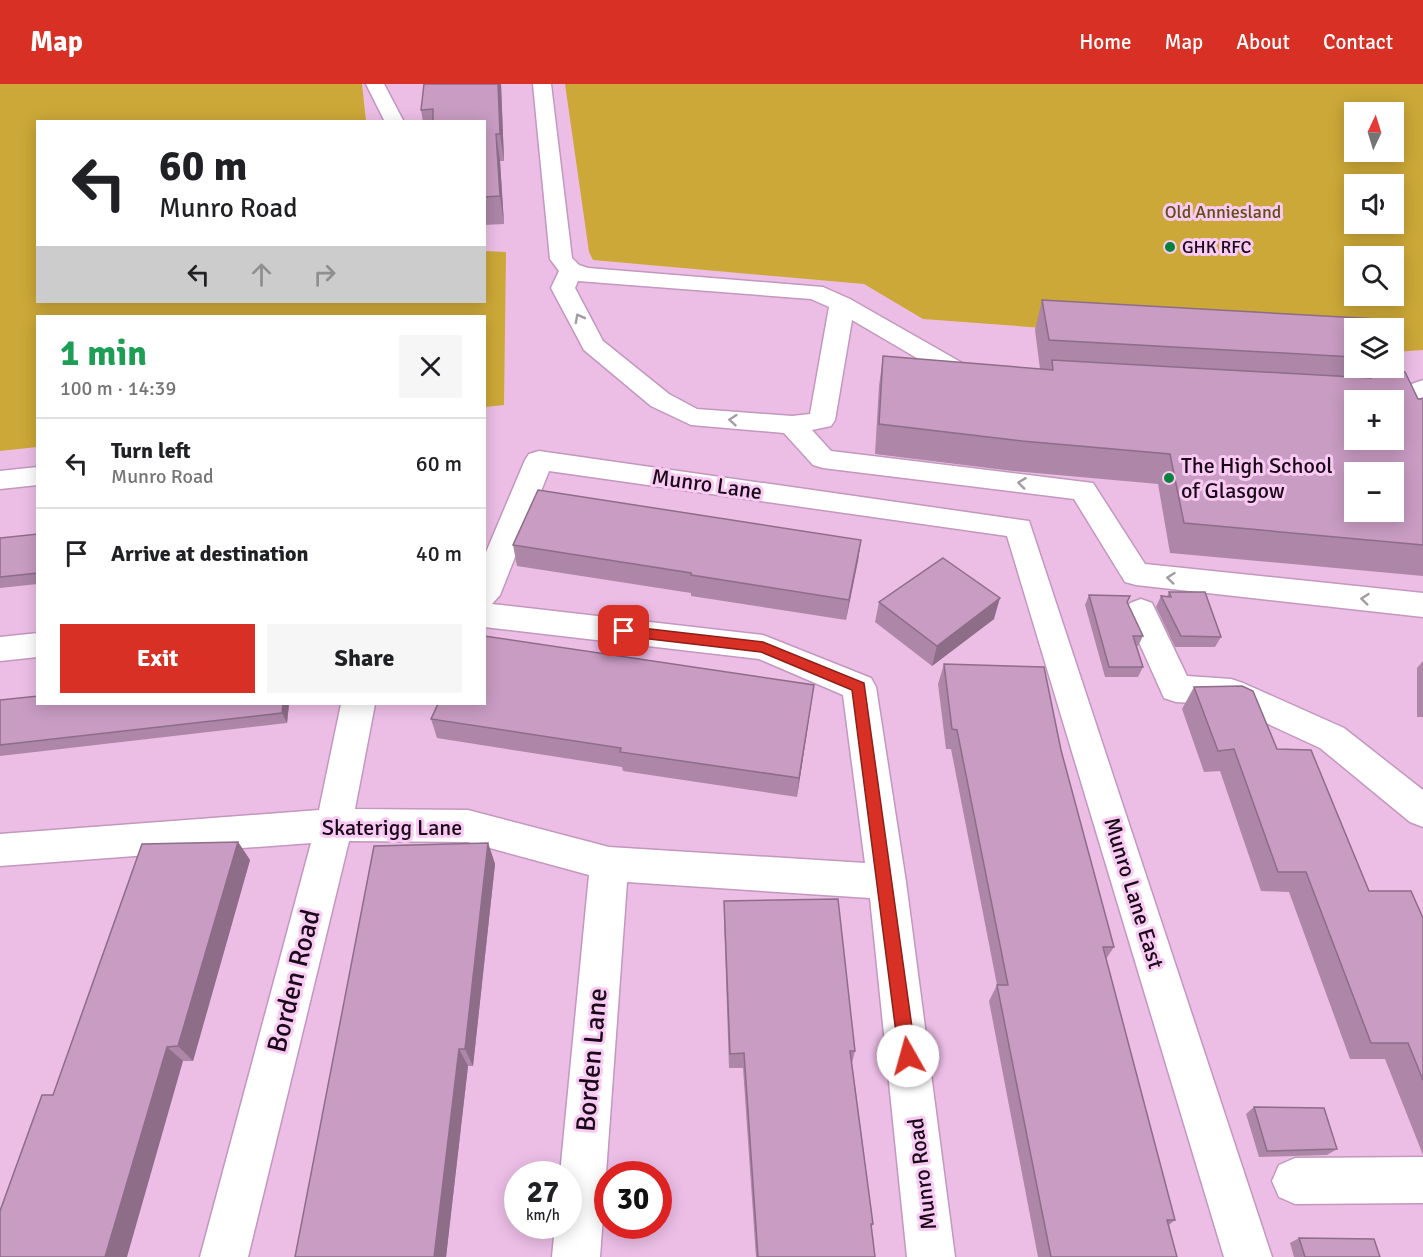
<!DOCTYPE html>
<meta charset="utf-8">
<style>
body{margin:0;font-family:Signika,sans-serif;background:#f6f6f6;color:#202124;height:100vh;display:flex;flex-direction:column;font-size:22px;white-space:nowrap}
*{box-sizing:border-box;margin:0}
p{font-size:20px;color:#757577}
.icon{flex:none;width:33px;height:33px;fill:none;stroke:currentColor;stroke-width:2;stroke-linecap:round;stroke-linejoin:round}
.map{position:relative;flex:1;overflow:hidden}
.drawer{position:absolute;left:36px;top:231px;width:450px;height:390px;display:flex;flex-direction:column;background:#fff;border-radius:0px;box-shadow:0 3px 15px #0003}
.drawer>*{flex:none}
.banner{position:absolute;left:36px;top:36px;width:450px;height:183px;border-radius:0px;box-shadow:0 3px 15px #0003;background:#fff;color:#202124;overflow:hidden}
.needle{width:39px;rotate:4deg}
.fabs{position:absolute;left:1344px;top:18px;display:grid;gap:12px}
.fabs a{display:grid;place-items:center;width:60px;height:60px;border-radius:0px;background:#fff;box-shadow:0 3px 15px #0003;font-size:30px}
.speed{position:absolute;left:504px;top:1077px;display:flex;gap:12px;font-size:30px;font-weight:700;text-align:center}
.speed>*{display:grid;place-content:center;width:78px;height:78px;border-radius:50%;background:#fff;box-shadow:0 3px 15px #0003;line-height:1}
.speed small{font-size:15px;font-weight:400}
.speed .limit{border:9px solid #d22;background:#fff;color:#111}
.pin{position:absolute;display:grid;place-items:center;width:51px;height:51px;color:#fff;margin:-26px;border-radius:12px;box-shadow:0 3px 9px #0006}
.me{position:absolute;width:66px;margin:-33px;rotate:353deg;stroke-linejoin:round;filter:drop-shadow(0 0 4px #0008)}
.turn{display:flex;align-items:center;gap:21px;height:126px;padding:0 24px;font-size:27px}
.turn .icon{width:78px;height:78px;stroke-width:2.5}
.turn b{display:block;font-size:42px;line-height:51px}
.lanes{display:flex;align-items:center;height:57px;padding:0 24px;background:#0003;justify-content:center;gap:30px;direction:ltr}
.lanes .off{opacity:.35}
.round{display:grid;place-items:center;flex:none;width:63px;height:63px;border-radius:0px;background:#f6f6f6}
.head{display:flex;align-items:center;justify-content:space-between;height:102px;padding:0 24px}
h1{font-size:36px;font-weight:700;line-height:45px;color:#1e9e55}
.cta{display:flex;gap:12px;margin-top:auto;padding:12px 24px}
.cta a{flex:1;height:69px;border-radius:0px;background:#d93025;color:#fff;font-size:24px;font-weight:700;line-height:69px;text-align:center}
.cta a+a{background:#f6f6f6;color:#202124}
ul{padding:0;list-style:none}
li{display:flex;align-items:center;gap:18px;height:90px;padding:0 24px;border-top:2px solid #e0e0e0}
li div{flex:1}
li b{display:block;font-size:22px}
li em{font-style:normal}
header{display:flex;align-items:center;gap:36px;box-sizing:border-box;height:84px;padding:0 30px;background:#d93025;color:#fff}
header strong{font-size:28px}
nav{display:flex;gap:33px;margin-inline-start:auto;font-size:21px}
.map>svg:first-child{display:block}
</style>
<header>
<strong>Map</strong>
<nav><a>Home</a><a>Map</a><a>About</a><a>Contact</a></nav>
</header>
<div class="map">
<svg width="1423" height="1173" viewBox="0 0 1423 1173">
<rect width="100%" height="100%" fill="#ecbee6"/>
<g fill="#cca838" fill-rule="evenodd">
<path d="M0,0H362L366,37L38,38V218H484L485,167L506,168L504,321L485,323L484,232H38L37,363L0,367Z"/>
<path d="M565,0H1423V266L1394,268V244H1354V267L923,235L864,200L593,176L589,168ZM1354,28H1394V68H1354ZM1354,100H1394V140H1354ZM1354,172H1394V212H1354Z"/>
</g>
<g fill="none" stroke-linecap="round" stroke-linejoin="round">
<g stroke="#c397be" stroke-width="3">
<g id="minor">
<path d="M366,0H384L404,38H385Z"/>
<path d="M533,0H551L572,174L579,181L588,184L823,203L850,215L971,284L991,286L995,292L991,298L982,300L956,297L852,236L835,336L831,342L812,346L831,367L1093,399L1145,480L1423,509V533L1136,501L1125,498L1074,415L823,384L813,381L784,349L691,341L651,322L584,266L551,204L559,187L550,175ZM578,197L811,215L829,223L810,330L792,332L697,325L669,310L603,257L575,204Z"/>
<path d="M1423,296V313L1394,324V316L1359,315L1363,309L1389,308Z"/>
<path d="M539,367L1029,437L1272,1173H1224L1007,452L549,387L500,511L492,520L763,551L871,594L876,603L906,798L955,1173H907L870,814L627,798L600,1173H552L555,1142H568V1090H560L589,791L468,758L349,757L248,1173H200L311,759L0,782V750L319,726L341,620H375L355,725L468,726L609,763L865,779L843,611L759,575L484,543V473L525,376L529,370Z"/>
<path d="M38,383V401L0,405V387Z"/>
<path d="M1141,515L1152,519L1187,592L1231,595L1243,599L1344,644L1423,706V743L1410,738L1320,664L1227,621L1176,618L1164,614L1125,527L1130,519Z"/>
<path d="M38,549V573L0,577V553Z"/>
<path d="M1423,1073V1119L1295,1120L1279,1113L1272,1097L1279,1081L1295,1074Z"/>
</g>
</g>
<use href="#minor" fill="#fff" fill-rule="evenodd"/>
</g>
<g fill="#ad86a8">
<path d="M424,0H501L504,77H500L504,140L484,141V38H423L421,26Z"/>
<path d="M1042,216L1354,244V284H1394V266L1398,275L1391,288L1418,315H1423V492L1170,469L1158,400L1013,387L875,370L879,302L883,272L1040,285L1035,246Z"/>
<path d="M38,450V500L0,504V454Z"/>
<path d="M861,456L846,536L691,512V509L517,482L513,461Z"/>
<path d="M1169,508L1221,553L1215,563H1175L1156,523L1161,512L1167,513Z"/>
<path d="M1089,511L1127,518L1143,552L1138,562H1137L1143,583L1138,593H1105L1085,521Z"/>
<path d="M879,518L994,535L932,582L875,538Z"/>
<path d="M1423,577V633H1417V584Z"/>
<path d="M944,580L1061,666L1114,863L1106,875L1175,1136L1169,1141L1177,1173H1038L989,917L997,901L951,665H946L938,600Z"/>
<path d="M1194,603L1277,665L1369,807L1423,834V1071L1385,975H1350L1289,808L1261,807L1220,687L1204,688L1182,625Z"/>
<path d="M0,616L289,620L287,639L0,672Z"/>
<path d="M811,621L797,713L623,687L622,683L437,654L431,635Z"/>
<path d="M238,758L250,776L193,977H183L53,1011Z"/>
<path d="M488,759L495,780L473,982H468L446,1173L374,762Z"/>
<path d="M724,817L855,967L852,979L873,1140L871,1144L875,1173H756L743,984H729L724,834Z"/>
<path d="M1254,1023L1337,1065L1327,1071L1259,1073L1246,1030Z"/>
<path d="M1299,1154L1380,1173H1294L1290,1159Z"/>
</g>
<g fill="#8d6d88">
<path d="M498,0H501L504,77L500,50Z"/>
<path d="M496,50L500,77L504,140L500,112Z"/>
<path d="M861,456L858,477L846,536L849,516Z"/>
<path d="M1000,514L994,535L932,582L937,562Z"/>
<path d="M814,601L811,621L797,713L799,694Z"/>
<path d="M283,620H289L287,639L282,629Z"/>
<path d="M238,758L250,776L193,977L178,962Z"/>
<path d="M488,759L495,780L473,982L465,965Z"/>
<path d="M167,963L183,977L127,1173H105Z"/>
<path d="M459,965L468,982L446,1173H434Z"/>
</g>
<g fill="#c99cc3" stroke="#8d6d88" stroke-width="1.5" fill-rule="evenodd">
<path d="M424,0H498L500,50H496L500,112L484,113V38H433V25L421,26Z"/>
<path d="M1042,216L1378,235L1383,244H1354V273L1049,256Z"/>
<path d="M1394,266L1398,275H1394Z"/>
<path d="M883,272L1053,286L1052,276L1371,294L1373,288H1405L1418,315H1423V461L1184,439L1170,370L1022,357L879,340ZM1354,316H1394V356H1354ZM1354,388H1394V428H1354Z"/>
<path d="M538,406L861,456L849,516L691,491V489L513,461Z"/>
<path d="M38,450V489L0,493V454Z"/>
<path d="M943,474L1000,514L937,562L879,518Z"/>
<path d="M1169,508H1205L1221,553L1181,552L1161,512L1171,513Z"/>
<path d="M1089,511L1130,512L1127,518L1143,552H1133L1143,583H1109Z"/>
<path d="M484,552L814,601L799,694L620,668L621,664L431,635L438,620H484Z"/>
<path d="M944,580L1044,583L1061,666L1114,863H1103L1175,1136H1167L1177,1173H1051L997,901H1008L957,646L952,645Z"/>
<path d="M1242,602L1253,607L1277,665L1311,666L1369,807H1411L1423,834V996L1408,959H1371L1306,788H1278L1234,665L1218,667L1194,603Z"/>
<path d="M38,612V620H283L282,629L0,661V616Z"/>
<path d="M238,758L178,962L167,963L105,1173H0V1127L42,1011H53L142,760Z"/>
<path d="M488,759L465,965H459L434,1173H295L374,762Z"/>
<path d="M838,815L855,967H850L873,1140H871L875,1173H758L744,969L730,970L724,817Z"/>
<path d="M1254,1023L1324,1024L1337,1065L1267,1067Z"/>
<path d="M1299,1154L1374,1155L1380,1173H1305Z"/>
</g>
<defs><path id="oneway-chevron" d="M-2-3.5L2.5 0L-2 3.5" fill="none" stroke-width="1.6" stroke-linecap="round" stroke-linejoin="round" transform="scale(1.5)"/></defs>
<g stroke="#a39da3">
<use href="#oneway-chevron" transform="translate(579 234) rotate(-118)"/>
<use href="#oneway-chevron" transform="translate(733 336) rotate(-175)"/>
<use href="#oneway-chevron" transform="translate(1022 399) rotate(-173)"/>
<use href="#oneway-chevron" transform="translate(1171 494) rotate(-174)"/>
<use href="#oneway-chevron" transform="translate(1365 515) rotate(-174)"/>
</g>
<path fill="#d93025" stroke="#8d1f18" stroke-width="1.5" d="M624,542L763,558L864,599L916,972L914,978L908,981L901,978L899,972L852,606L761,568L624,552L617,547Z"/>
<g fill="#05833d" stroke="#f9caf3" stroke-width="2">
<circle cx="1170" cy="163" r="6"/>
<circle cx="1169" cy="394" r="6"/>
</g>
<g text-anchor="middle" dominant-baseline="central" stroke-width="6" stroke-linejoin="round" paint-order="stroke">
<g font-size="18" fill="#614e11" stroke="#f9caf3">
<text x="1223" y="128">Old Anniesland</text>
</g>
<g font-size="18" fill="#1a0a18" stroke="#f9caf3" text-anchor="start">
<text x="1182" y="163">GHK RFC</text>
</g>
<g font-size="22" fill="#1a0a18" stroke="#f9caf3" text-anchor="start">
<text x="1181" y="381">The High School<tspan x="1181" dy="25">of Glasgow</tspan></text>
</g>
<g font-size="22" fill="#1a0a18" stroke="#f9caf3">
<text transform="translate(707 400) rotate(8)">Munro Lane</text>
<text x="392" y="743">Skaterigg Lane</text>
<text transform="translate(1134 809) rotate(73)">Munro Lane East</text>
<text transform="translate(922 1090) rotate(-97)">Munro Road</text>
</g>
<g font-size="27" fill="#1a0a18" stroke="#f9caf3">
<text transform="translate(294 897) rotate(-76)">Borden Road</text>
<text transform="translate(592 976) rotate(-85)">Borden Lane</text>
</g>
</g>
</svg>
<div class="fabs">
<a><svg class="needle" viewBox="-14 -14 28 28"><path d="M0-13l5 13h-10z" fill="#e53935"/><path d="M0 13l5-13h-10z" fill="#757577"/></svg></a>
<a><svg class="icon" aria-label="sound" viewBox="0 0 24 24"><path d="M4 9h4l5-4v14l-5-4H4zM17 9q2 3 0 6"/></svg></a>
<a><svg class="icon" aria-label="search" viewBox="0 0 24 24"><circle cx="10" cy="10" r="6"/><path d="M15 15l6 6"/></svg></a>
<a><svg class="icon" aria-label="layers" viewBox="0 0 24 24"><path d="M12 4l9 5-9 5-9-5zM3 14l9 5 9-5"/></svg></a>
<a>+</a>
<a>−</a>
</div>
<div class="speed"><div>27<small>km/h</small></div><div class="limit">30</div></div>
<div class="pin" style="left:624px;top:547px;background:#d93025"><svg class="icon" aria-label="arrive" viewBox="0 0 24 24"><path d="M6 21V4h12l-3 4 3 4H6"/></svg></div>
<svg class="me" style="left:908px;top:972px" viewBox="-20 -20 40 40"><circle r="19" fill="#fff"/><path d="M0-13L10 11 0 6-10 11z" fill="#d93025"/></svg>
<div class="banner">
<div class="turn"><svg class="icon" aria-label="left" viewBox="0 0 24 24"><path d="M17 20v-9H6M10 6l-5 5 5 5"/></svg><div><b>60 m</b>Munro Road</div></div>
<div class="lanes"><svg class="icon" aria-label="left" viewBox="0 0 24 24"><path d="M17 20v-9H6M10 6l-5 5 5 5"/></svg><svg class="icon off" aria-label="ahead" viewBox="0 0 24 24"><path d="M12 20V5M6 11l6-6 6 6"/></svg><svg class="icon off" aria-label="right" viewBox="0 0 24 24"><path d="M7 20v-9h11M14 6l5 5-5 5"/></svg></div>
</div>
<section class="drawer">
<div class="head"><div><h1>1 min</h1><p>100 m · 14:39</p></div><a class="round"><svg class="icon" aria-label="close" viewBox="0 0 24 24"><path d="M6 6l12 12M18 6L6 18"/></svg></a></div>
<ul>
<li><svg class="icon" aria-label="left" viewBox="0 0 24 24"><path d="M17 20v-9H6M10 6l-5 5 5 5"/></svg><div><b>Turn left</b><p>Munro Road</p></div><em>60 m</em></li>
<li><svg class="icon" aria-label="arrive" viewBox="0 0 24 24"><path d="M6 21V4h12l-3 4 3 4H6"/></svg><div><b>Arrive at destination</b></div><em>40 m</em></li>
</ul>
<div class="cta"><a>Exit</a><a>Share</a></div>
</section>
</div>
